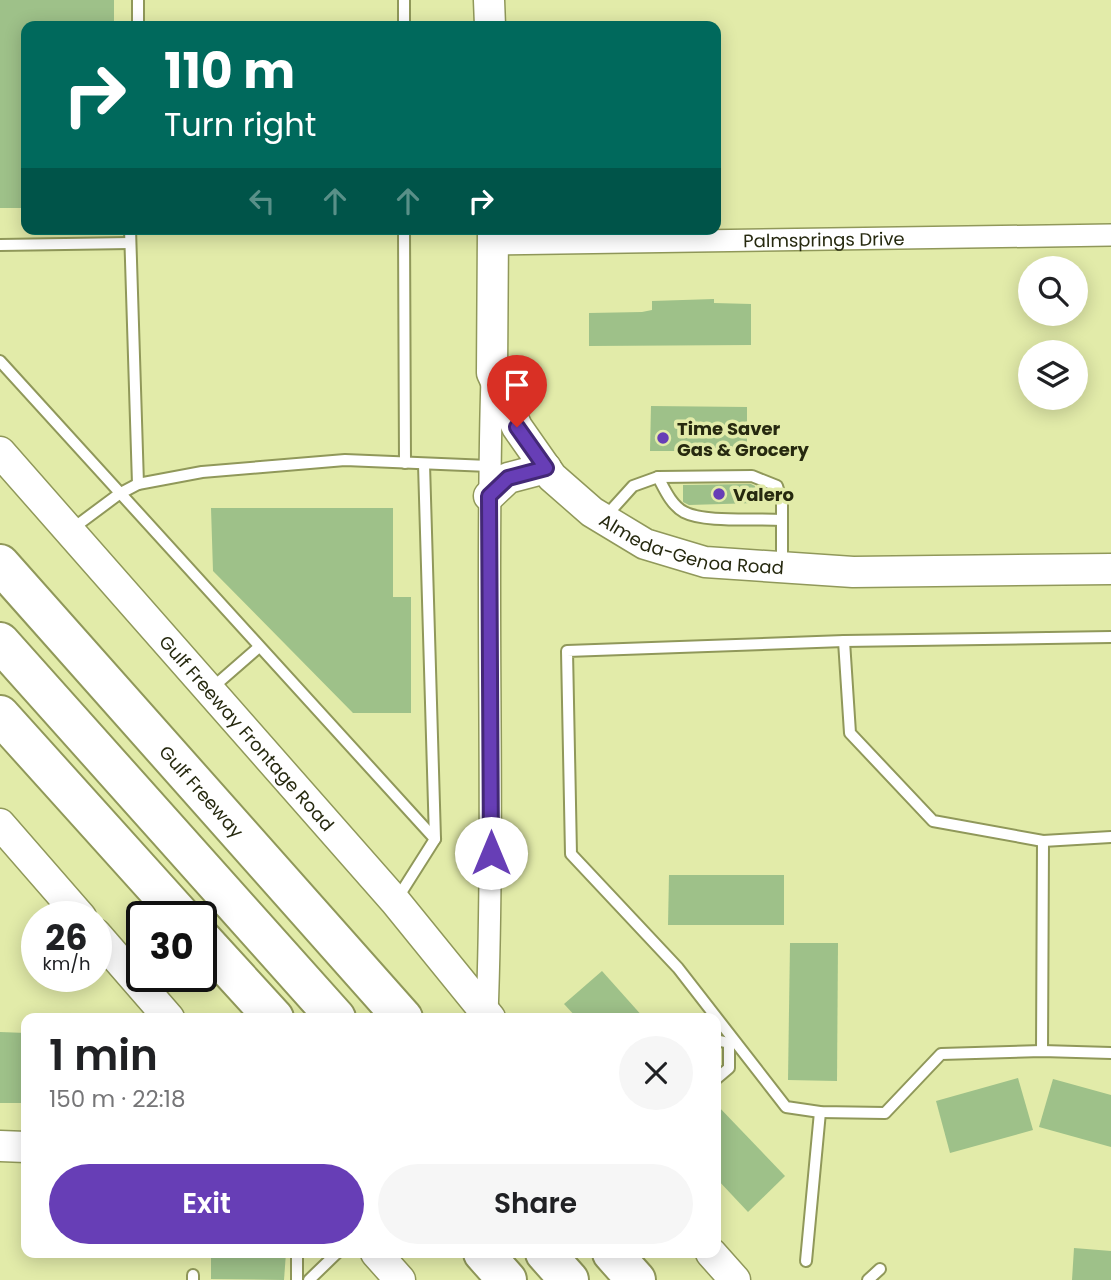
<!DOCTYPE html>
<meta charset="utf-8">
<style>
body{margin:0;font-family:Poppins,sans-serif;background:#f6f6f6;color:#202124;height:100vh;display:flex;flex-direction:column;font-size:26px;white-space:nowrap}
*{box-sizing:border-box;margin:0}
p{font-size:23px;color:#757577}
.icon{flex:none;width:38px;height:38px;fill:none;stroke:currentColor;stroke-width:2;stroke-linecap:round;stroke-linejoin:round}
.map{position:relative;flex:1;overflow:hidden}
.side{position:absolute;left:21px;top:1013px;width:700px;height:245px;display:flex;flex-direction:column;background:#fff;border-radius:14px;box-shadow:0 4px 18px #0003}
.side>*{flex:none}
.guide{position:absolute;left:21px;top:21px;width:700px;height:214px;border-radius:14px;box-shadow:0 4px 18px #0003;background:#00695c;color:#fff;overflow:hidden}
.fabs{position:absolute;left:1018px;top:256px;display:grid;gap:14px}
.fabs a{display:grid;place-items:center;width:70px;height:70px;border-radius:50%;background:#fff;box-shadow:0 4px 18px #0003;font-size:35px}
.speed{position:absolute;left:21px;top:901px;display:flex;gap:14px;font-size:35px;font-weight:700;text-align:center}
.speed>*{display:grid;place-content:center;width:91px;height:91px;border-radius:50%;background:#fff;box-shadow:0 4px 18px #0003;line-height:1}
.speed small{font-size:18px;font-weight:400}
.speed .limit{border:4px solid #111;border-radius:10px;background:#fff;color:#111}
.pin{position:absolute;display:grid;place-items:center;width:60px;height:60px;color:#fff;margin:-72px -30px;border-radius:50% 50% 50% 0;rotate:-45deg;box-shadow:0 0 7px #0007}
.pin .icon{rotate:45deg}
.me{position:absolute;width:77px;margin:-38px;rotate:0deg;stroke-linejoin:round;filter:drop-shadow(0 0 5px #0008)}
.turn{display:flex;align-items:center;gap:24px;height:147px;padding:0 28px;font-size:32px}
.turn .icon{width:91px;height:91px;stroke-width:2.5}
.turn b{display:block;font-size:49px;line-height:60px}
.lanes{display:flex;align-items:center;height:66px;padding:0 28px;background:#0003;justify-content:center;gap:35px;direction:ltr}
.lanes .off{opacity:.35}
.round{display:grid;place-items:center;flex:none;width:74px;height:74px;border-radius:37px;background:#f6f6f6}
.summary{display:flex;align-items:center;justify-content:space-between;height:119px;padding:0 28px}
h1{font-size:42px;font-weight:600;line-height:52px}
.action{display:flex;gap:14px;margin-top:auto;padding:14px 28px}
.action a{flex:1;height:80px;border-radius:42px;background:#673eb6;color:#fff;font-size:28px;font-weight:600;line-height:80px;text-align:center}
.action a+a{background:#f6f6f6;color:#202124}
.map>svg:first-child{display:block}
</style>
<div class="map">
<svg width="1111" height="1280" viewBox="0 0 1111 1280">
<rect width="100%" height="100%" fill="#e2eba9"/>
<g fill="#9ec189">
<path d="M0,0H114V26H26V208H0Z"/>
<path d="M714,299V303L751,304V345L589,346V313L642,312L652,310V301Z"/>
<path d="M651,406L747,407V451H650Z"/>
<path d="M751,484L755,486L756,503L689,505L683,502V485Z"/>
<path d="M211,508H393V597H411V713H353L213,571Z"/>
<path d="M669,875H784V925H668Z"/>
<path d="M790,943H838L837,1081L788,1080Z"/>
<path d="M602,971L644,1018H577L564,1004Z"/>
<path d="M0,1032L26,1033V1103H0Z"/>
<path d="M1018,1078L1033,1130L950,1153L936,1101Z"/>
<path d="M1053,1079L1111,1095V1147L1039,1127Z"/>
<path d="M716,1104L785,1176L748,1212L716,1178Z"/>
<path d="M1074,1248L1111,1251V1280H1072Z"/>
<path d="M211,1253H286L284,1280L211,1279Z"/>
</g>
<g fill="none" stroke-linecap="round" stroke-linejoin="round">
<g stroke="#90985a" stroke-width="14">
<g id="lane">
<path d="M138,0V26"/>
<path d="M404,26V0"/>
<path d="M130,229L138,484L202,472L345,460L489,466"/>
<path d="M404,229L405,463"/>
<path d="M0,245L130,243"/>
<path d="M0,361L435,839L397,899"/>
<path d="M424,464L435,839"/>
<path d="M658,477C664,488 671,505 684,512C705,523 757,518 782,520"/>
<path d="M605,517L633,486L658,477L752,476L777,486L782,503V564"/>
<path d="M72,529L119,494L138,484"/>
<path d="M1111,637L844,641L567,651L571,854L678,968L786,1107L820,1112L885,1113L941,1054L1042,1051L1111,1053"/>
<path d="M844,641L850,733L933,821L1043,841L1111,837"/>
<path d="M212,688L259,647"/>
<path d="M716,1040L729,1043V1068L716,1079"/>
<path d="M1042,1051L1043,841"/>
<path d="M297,1253V1280"/>
<path d="M806,1261L820,1112"/>
<path d="M193,1280V1275"/>
<path d="M309,1280L337,1253"/>
<path d="M868,1280L880,1269"/>
</g>
</g>
<g stroke="#90985a" stroke-width="24">
<g id="street">
<path id="s1" d="M493,244L1111,235"/>
<path d="M487,1015C495,803 485,591 492,378"/>
</g>
</g>
<g stroke="#90985a" stroke-width="33">
<g id="secondary">
<path d="M489,0L490,26"/>
<path id="s2" d="M493,229L492,373L517,427L552,477L592,512L645,544L705,562L853,572L1111,569"/>
<path id="s3" d="M0,452L395,901L490,1018"/>
<path d="M489,496L508,478L546,468"/>
<path d="M0,824L81,917"/>
<path d="M96,934L169,1018"/>
<path d="M0,1146L26,1147"/>
<path d="M376,1253L400,1280"/>
<path d="M711,1253L735,1280"/>
</g>
</g>
<g stroke="#90985a" stroke-width="42">
<g id="highway">
<path id="s4" d="M0,564L403,1018"/>
<path d="M0,642L336,1018"/>
<path d="M0,715L182,917"/>
<path d="M201,938L274,1018"/>
<path d="M483,1253L507,1280"/>
<path d="M545,1253L569,1280"/>
<path d="M612,1253L636,1280"/>
</g>
</g>
<use href="#lane" stroke="#fff" stroke-width="10"/>
<use href="#street" stroke="#fff" stroke-width="21"/>
<use href="#secondary" stroke="#fff" stroke-width="30"/>
<use href="#highway" stroke="#fff" stroke-width="38"/>
</g>
<g fill="none" stroke-linecap="round" stroke-linejoin="round">
<g stroke="#432876" stroke-width="18">
<path id="route" d="M491,853L489,496L508,478L546,468L517,427"/>
</g>
<use href="#route" stroke="#673eb6" stroke-width="12"/>
</g>
<g fill="#673eb6" stroke="#e2eba9" stroke-width="2.5">
<circle cx="663" cy="438" r="7"/>
<circle cx="719" cy="494" r="7"/>
</g>
<g text-anchor="middle" dominant-baseline="central" stroke-width="7" stroke-linejoin="round" paint-order="stroke">
<g font-size="18" fill="#26290f" stroke="#e2eba9">
<text stroke="none"><textPath href="#s1" startOffset="331">Palmsprings Drive</textPath></text>
<text stroke="none"><textPath href="#s2" startOffset="425">Almeda-Genoa Road</textPath></text>
<text stroke="none"><textPath href="#s3" startOffset="374">Gulf Freeway Frontage Road</textPath></text>
<text stroke="none"><textPath href="#s4" startOffset="304">Gulf Freeway</textPath></text>
</g>
<g font-size="18" font-weight="bold" fill="#26290f" stroke="#e2eba9" text-anchor="start">
<text x="677" y="428">Time Saver<tspan x="677" dy="21">Gas &amp; Grocery</tspan></text>
<text x="733" y="494">Valero</text>
</g>
</g>
</svg>
<div class="fabs">
<a><svg class="icon" aria-label="search" viewBox="0 0 24 24"><circle cx="10" cy="10" r="6"/><path d="M15 15l6 6"/></svg></a>
<a><svg class="icon" aria-label="layers" viewBox="0 0 24 24"><path d="M12 4l9 5-9 5-9-5zM3 14l9 5 9-5"/></svg></a>
</div>
<div class="speed"><div>26<small>km/h</small></div><div class="limit">30</div></div>
<div class="pin" style="left:517px;top:427px;background:#d93025"><svg class="icon" aria-label="arrive" viewBox="0 0 24 24"><path d="M6 21V4h12l-3 4 3 4H6"/></svg></div>
<svg class="me" style="left:491px;top:853px" viewBox="-20 -20 40 40"><circle r="19" fill="#fff"/><path d="M0-13L10 11 0 6-10 11z" fill="#673eb6"/></svg>
<div class="guide">
<div class="turn"><svg class="icon" aria-label="right" viewBox="0 0 24 24"><path d="M7 20v-9h11M14 6l5 5-5 5"/></svg><div><b>110 m</b>Turn right</div></div>
<div class="lanes"><svg class="icon off" aria-label="left" viewBox="0 0 24 24"><path d="M17 20v-9H6M10 6l-5 5 5 5"/></svg><svg class="icon off" aria-label="ahead" viewBox="0 0 24 24"><path d="M12 20V5M6 11l6-6 6 6"/></svg><svg class="icon off" aria-label="ahead" viewBox="0 0 24 24"><path d="M12 20V5M6 11l6-6 6 6"/></svg><svg class="icon" aria-label="right" viewBox="0 0 24 24"><path d="M7 20v-9h11M14 6l5 5-5 5"/></svg></div>
</div>
<section class="side">
<div class="summary"><div><h1>1 min</h1><p>150 m · 22:18</p></div><a class="round"><svg class="icon" aria-label="close" viewBox="0 0 24 24"><path d="M6 6l12 12M18 6L6 18"/></svg></a></div>
<div class="action"><a>Exit</a><a>Share</a></div>
</section>
</div>
